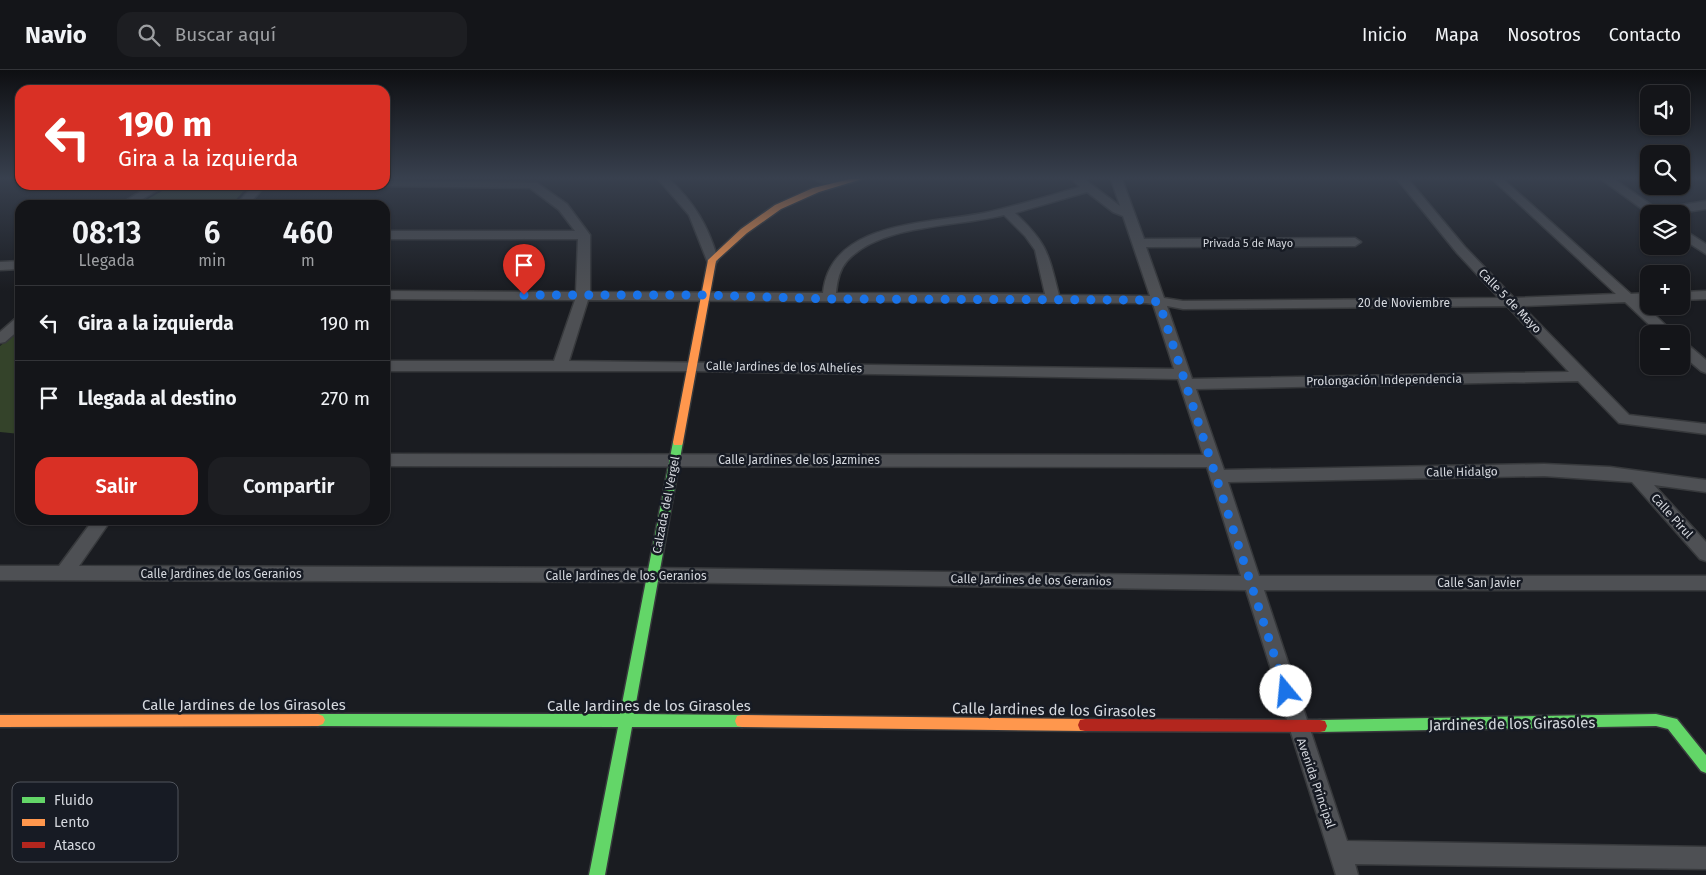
<!DOCTYPE html>
<html lang="es">
<meta charset="utf-8">
<style>
body{margin:0;font-family:"Fira Sans",sans-serif;background:#1d1e22;color:#f1f3f6;height:100vh;display:flex;flex-direction:column;font-size:19px;white-space:nowrap}
*{box-sizing:border-box;margin:0}
p{font-size:16px;color:#9d9fa2}
.icon{flex:none;width:28px;height:28px;fill:none;stroke:currentColor;stroke-width:2;stroke-linecap:round;stroke-linejoin:round}
.map{position:relative;flex:1;overflow:hidden}
.side{position:absolute;left:15px;top:130px;width:375px;height:325px;display:flex;flex-direction:column;background:#141519;border-radius:15px;box-shadow:0 1px 4px #0004,0 0 0 1px #333438}
.side>*{flex:none}
.banner{position:absolute;left:15px;top:15px;width:375px;height:105px;border-radius:15px;box-shadow:0 1px 4px #0004,0 0 0 1px #333438;background:#d93025;color:#fff;overflow:hidden}
.controls{position:absolute;left:1640px;top:15px;display:grid;gap:10px}
.controls a{display:grid;place-items:center;width:50px;height:50px;border-radius:10px;background:#141519;box-shadow:0 1px 4px #0004,0 0 0 1px #333438;font-size:25px}
.pin{position:absolute;display:grid;place-items:center;width:42px;height:42px;color:#fff;margin:-51px -21px;border-radius:50% 50% 50% 0;rotate:-45deg;box-shadow:0 0 5px #0007}
.pin .icon{rotate:45deg}
.me{position:absolute;width:55px;margin:-28px;rotate:343deg;stroke-linejoin:round;filter:drop-shadow(0 0 4px #0008)}
.turn{display:flex;align-items:center;gap:18px;height:105px;padding:0 20px;font-size:22px}
.turn .icon{width:65px;height:65px;stroke-width:2.5}
.turn b{display:block;font-size:35px;line-height:42px}
.eta{display:flex;justify-content:space-evenly;align-items:center;height:85px;text-align:center}
.eta b{font-size:30px;font-weight:600;line-height:35px}
.action{display:flex;gap:10px;margin-top:auto;padding:10px 20px}
.action a{flex:1;height:58px;border-radius:15px;background:#d93025;color:#fff;font-size:20px;font-weight:600;line-height:58px;text-align:center}
.action a+a{background:#1d1e22;color:#f1f3f6}
ul{padding:0;list-style:none}
li{display:flex;align-items:center;gap:15px;height:75px;padding:0 20px;border-top:1px solid #333438}
li div{flex:1}
li b{display:block;font-size:19px}
li em{font-style:normal}
header{display:flex;align-items:center;gap:30px;box-sizing:border-box;height:70px;padding:0 25px;background:#141519;border-bottom:1px solid #333438}
header strong{font-size:24px}
nav{display:flex;gap:28px;margin-inline-start:auto;font-size:18px}
.search{width:350px;height:45px;background:#1d1e22;display:flex;align-items:center;gap:12px;box-sizing:border-box;padding:0 18px;border-radius:15px;color:#9d9fa2;font-size:19px}
.map>svg:first-child{display:block}
</style>
<header>
<strong>Navio</strong>
<div class="search"><svg class="icon" aria-label="search" viewBox="0 0 24 24"><circle cx="10" cy="10" r="6"/><path d="M15 15l6 6"/></svg>Buscar aquí</div>
<nav><a>Inicio</a><a>Mapa</a><a>Nosotros</a><a>Contacto</a></nav>
</header>
<div class="map">
<svg width="1706" height="805" viewBox="0 0 1706 805">
<rect width="100%" height="100%" fill="#1a1c21"/>
<g fill="#34432a">
<path d="M173,115H249L231,135H137Z"/>
<path d="M20,259V364L0,362V276Z"/>
</g>
<g fill="none" stroke-linecap="round" stroke-linejoin="round">
<g stroke="#37393c" stroke-width="3">
<g id="street">
<path d="M658,109H669C694,132 709,157 718,190L716,193H708L689,145Z"/>
<path d="M814,109H859C852,115 821,115 814,109Z"/>
<path d="M1072,109H1084L1120,136L1111,109H1122L1144,169L1355,168L1361,172L1355,176L1146,177L1164,228L1183,231L1499,228L1457,183L1397,109H1408L1465,177L1514,228L1616,224L1492,109H1503L1631,224L1649,223V231H1640L1675,264H1659L1625,232L1522,236L1629,345L1706,354V364L1619,353L1578,311L1196,319L1224,400L1544,394L1610,397L1706,410V422L1654,415L1706,472V491L1700,489L1632,412L1544,406L1228,412L1259,506H1706V520H1264L1347,771L1706,777V799L1355,794L1358,805H1336L1246,520L653,512L0,510V496H59L93,450H111L79,496L653,498L1241,506L1207,397L385,396V384L1203,385L1178,309L693,301H385V291H554L575,230L385,229V221L576,222L578,169H385V161H575L559,140L530,118L381,116L385,115V111L537,113L567,134L590,165V222L823,223C830,150 930,154 984,143C1016,136 1048,126 1080,117ZM1087,122L1113,142L1123,146L1150,226L1059,225C1048,182 1047,173 1015,143ZM1004,145L1025,166L1035,180L1045,224L836,223C837,212 839,200 847,191C880,154 958,157 1004,145ZM588,230L1146,233L1153,234L1174,299L569,291ZM1167,236L1183,239L1507,236L1569,302L1192,309Z"/>
<path d="M1601,109H1614L1657,139L1706,131V139L1672,144H1649Z"/>
<path d="M151,115H165L133,135H119Z"/>
<path d="M254,115H266L248,135H236Z"/>
<path d="M1681,158L1706,174V184L1681,168Z"/>
<path d="M20,191V199L0,200V192Z"/>
<path d="M1706,221V229L1681,230V222Z"/>
<path d="M20,248V259L5,272L0,273V262L15,249Z"/>
<path d="M1681,272L1686,273L1706,290V303L1701,301L1681,284Z"/>
</g>
</g>
<g stroke="#37393c" stroke-width="3">
<g id="fast">
<path d="M678,368L683,372L634,644L742,645L747,646L749,651L747,656L742,657H632L605,805H589L618,657L318,656L313,654L311,650L313,646L318,644H620L673,372Z"/>
<path d="M1656,644L1677,649L1706,685V703L1701,701L1668,659L1656,656L1320,662L1315,661L1313,656L1315,651L1320,650Z"/>
</g>
</g>
<g stroke="#37393c" stroke-width="3">
<g id="slow">
<path d="M850,109H862L819,122L781,139L747,163L716,191L683,372L682,375H674L673,372L708,190L741,159L775,135L813,118Z"/>
<path d="M318,644L323,646L325,650L323,654L318,656L0,657V645Z"/>
<path d="M742,645L1085,649L1090,650L1092,655L1090,660L1085,661L742,657L737,656L735,651L737,646Z"/>
</g>
</g>
<g stroke="#37393c" stroke-width="3">
<path id="jam" d="M1085,649L1320,650L1325,651L1327,656L1325,661L1320,662L1085,661L1080,660L1078,655L1080,650Z"/>
</g>
<use href="#street" fill="#4e5054" fill-rule="evenodd"/>
<use href="#fast" fill="#63d668" fill-rule="evenodd"/>
<use href="#slow" fill="#ff974d" fill-rule="evenodd"/>
<use href="#jam" fill="#b3261e" fill-rule="evenodd"/>
</g>
<linearGradient id="sky" x2="0" y2="1"><stop stop-color="#0e0f12"/><stop offset="0.49" stop-color="#38404e"/><stop offset="1" stop-color="#38404e" stop-opacity="0"/></linearGradient>
<rect width="1706" height="221" fill="url(#sky)"/>
<g fill="none" stroke-linecap="round" stroke-linejoin="round">
<path stroke="#1a73e8" stroke-width="9" stroke-dasharray="0 16.2" d="M524,225H706L829,229L1146,230L1159,232L1286,621"/>
</g>
<g text-anchor="middle" dominant-baseline="central" stroke-width="5" stroke-linejoin="round" paint-order="stroke">
<g font-size="11" fill="#d5d8de" stroke="#171b24">
<text x="1248" y="173">Privada 5 de Mayo</text>
</g>
<g font-size="12" fill="#d5d8de" stroke="#171b24">
<text transform="translate(1510 231) rotate(46)">Calle 5 de Mayo</text>
<text x="1404" y="233">20 de Noviembre</text>
<text transform="translate(784 297) rotate(1)">Calle Jardines de los Alhelíes</text>
<text transform="translate(1384 310) rotate(-1)">Prolongación Independencia</text>
<text x="799" y="390">Calle Jardines de los Jazmines</text>
<text transform="translate(1462 402) rotate(-1)">Calle Hidalgo</text>
<text transform="translate(666 435) rotate(-79)">Calzada del Vergel</text>
<text transform="translate(1672 446) rotate(48)">Calle Pirul</text>
<text x="221" y="504">Calle Jardines de los Geranios</text>
<text x="626" y="506">Calle Jardines de los Geranios</text>
<text transform="translate(1031 510) rotate(1)">Calle Jardines de los Geranios</text>
<text x="1479" y="513">Calle San Javier</text>
<text transform="translate(1316 713) rotate(71)">Avenida Principal</text>
</g>
<g font-size="15" fill="#d5d8de" stroke="#171b24">
<text x="244" y="635">Calle Jardines de los Girasoles</text>
<text x="649" y="636">Calle Jardines de los Girasoles</text>
<text transform="translate(1054 640) rotate(1)">Calle Jardines de los Girasoles</text>
<text transform="translate(1512 654) rotate(-1)">Jardines de los Girasoles</text>
</g>
</g>
<rect x="12" y="712" width="166" height="80" rx="8" fill="#171b24" stroke="#50545c" stroke-width="1"/>
<rect x="22" y="727" width="23" height="6" fill="#63d668"/>
<rect x="22" y="749" width="23" height="7" fill="#ff974d"/>
<rect x="22" y="772" width="23" height="6" fill="#b3261e"/>
<g font-size="14" fill="#d5d8de">
<text x="54" y="735">Fluido</text>
<text x="54" y="757">Lento</text>
<text x="54" y="780">Atasco</text>
</g>
</svg>
<div class="controls">
<a><svg class="icon" aria-label="sound" viewBox="0 0 24 24"><path d="M4 9h4l5-4v14l-5-4H4zM17 9q2 3 0 6"/></svg></a>
<a><svg class="icon" aria-label="search" viewBox="0 0 24 24"><circle cx="10" cy="10" r="6"/><path d="M15 15l6 6"/></svg></a>
<a><svg class="icon" aria-label="layers" viewBox="0 0 24 24"><path d="M12 4l9 5-9 5-9-5zM3 14l9 5 9-5"/></svg></a>
<a>+</a>
<a>−</a>
</div>
<div class="pin" style="left:524px;top:225px;background:#d93025"><svg class="icon" aria-label="arrive" viewBox="0 0 24 24"><path d="M6 21V4h12l-3 4 3 4H6"/></svg></div>
<svg class="me" style="left:1286px;top:621px" viewBox="-20 -20 40 40"><circle r="19" fill="#fff"/><path d="M0-13L10 11 0 6-10 11z" fill="#1a73e8"/></svg>
<div class="banner">
<div class="turn"><svg class="icon" aria-label="left" viewBox="0 0 24 24"><path d="M17 20v-9H6M10 6l-5 5 5 5"/></svg><div><b>190 m</b>Gira a la izquierda</div></div>
</div>
<section class="side">
<div class="eta">
<div><b>08:13</b><p>Llegada</p></div>
<div><b>6</b><p>min</p></div>
<div><b>460</b><p>m</p></div>
</div>
<ul>
<li><svg class="icon" aria-label="left" viewBox="0 0 24 24"><path d="M17 20v-9H6M10 6l-5 5 5 5"/></svg><div><b>Gira a la izquierda</b></div><em>190 m</em></li>
<li><svg class="icon" aria-label="arrive" viewBox="0 0 24 24"><path d="M6 21V4h12l-3 4 3 4H6"/></svg><div><b>Llegada al destino</b></div><em>270 m</em></li>
</ul>
<div class="action"><a>Salir</a><a>Compartir</a></div>
</section>
</div>
